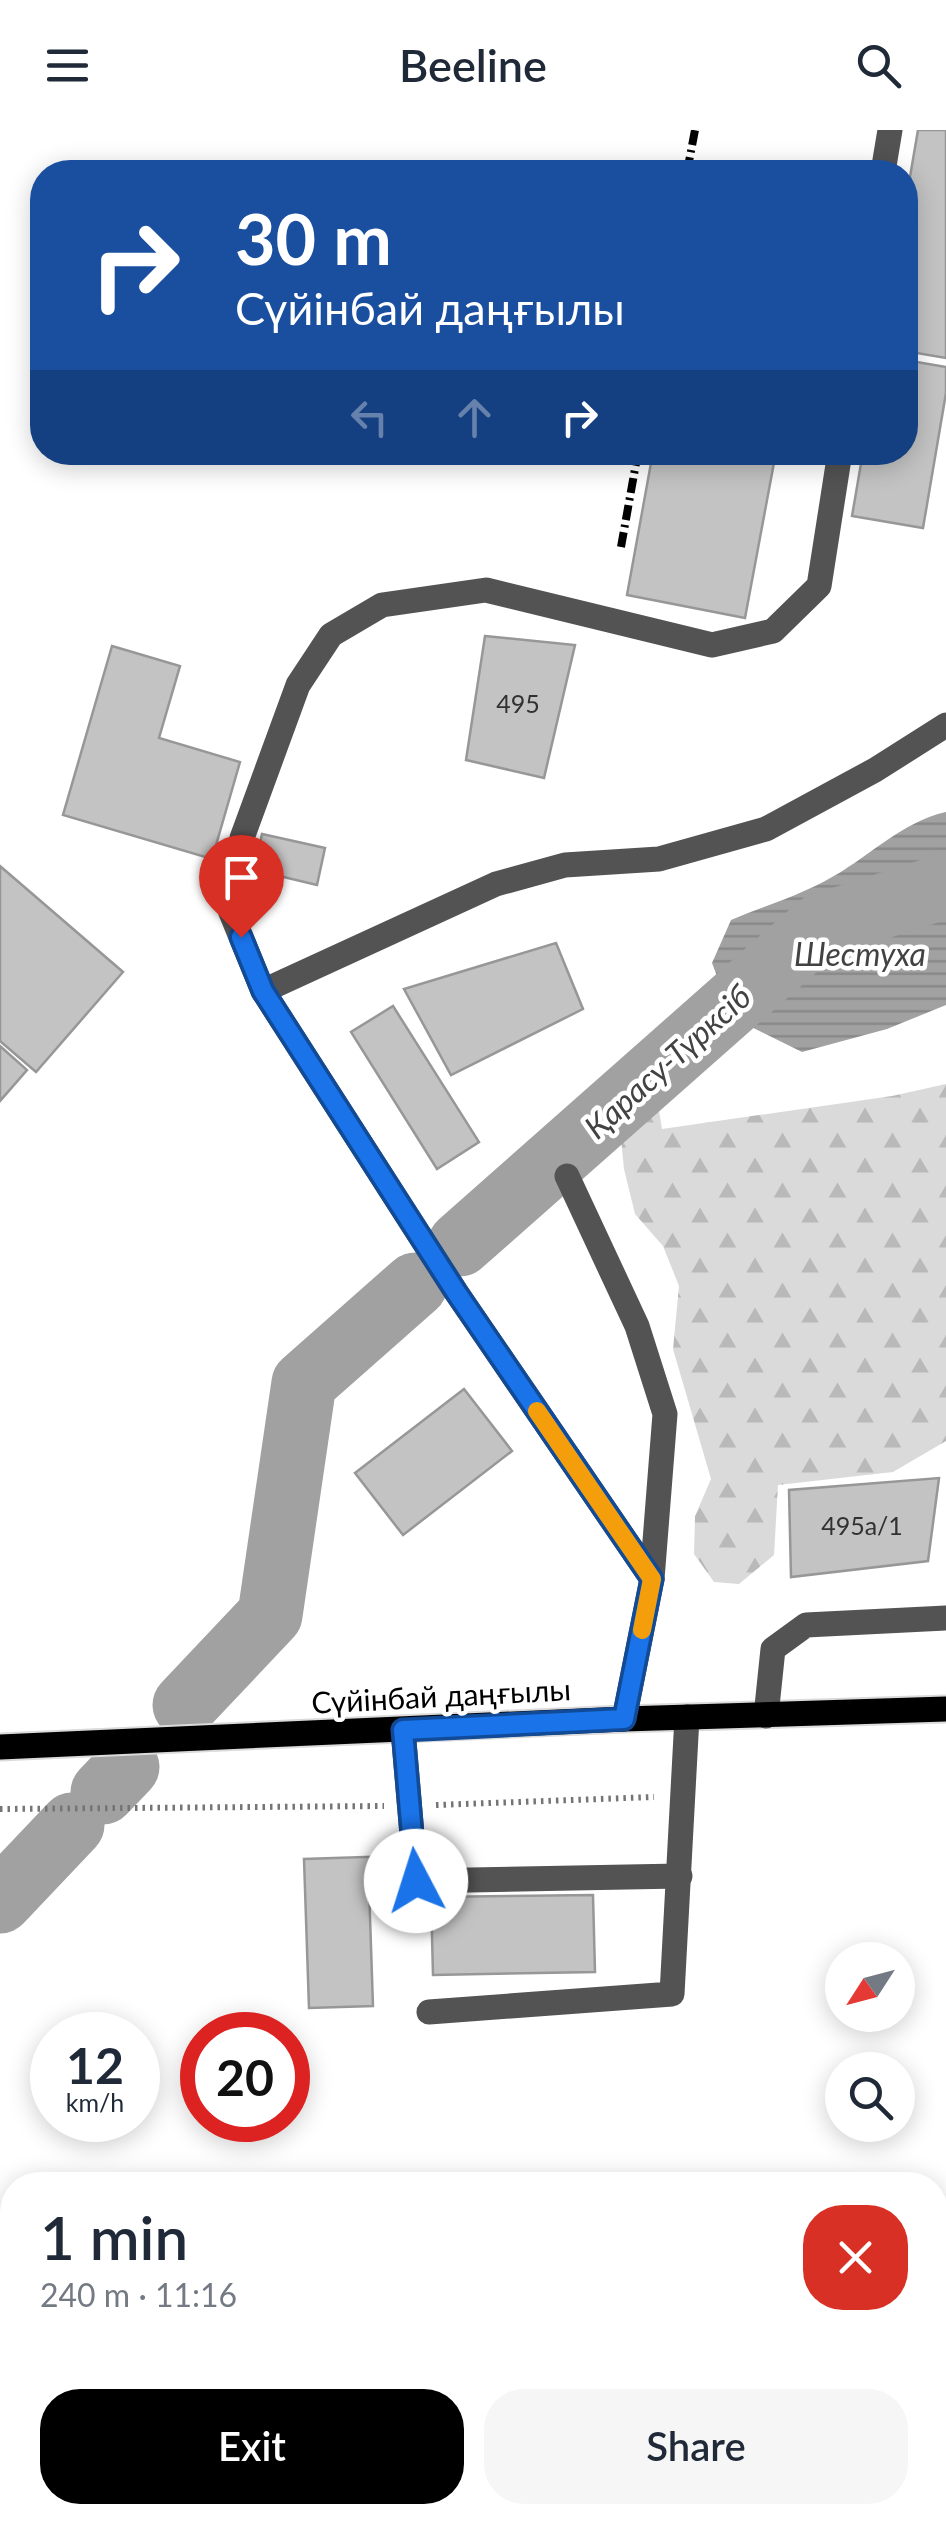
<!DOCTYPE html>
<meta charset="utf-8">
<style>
body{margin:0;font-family:Lato,sans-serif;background:#f6f6f7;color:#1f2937;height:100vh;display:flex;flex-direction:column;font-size:38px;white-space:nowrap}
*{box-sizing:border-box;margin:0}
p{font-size:32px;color:#747a83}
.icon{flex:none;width:55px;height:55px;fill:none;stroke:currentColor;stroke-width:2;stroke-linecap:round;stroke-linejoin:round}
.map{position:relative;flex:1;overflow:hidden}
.sheet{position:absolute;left:0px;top:2042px;width:948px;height:352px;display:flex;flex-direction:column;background:#fff;border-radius:40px 40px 0 0;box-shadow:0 5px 25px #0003}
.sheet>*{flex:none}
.guide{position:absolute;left:30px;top:30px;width:888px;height:305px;border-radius:40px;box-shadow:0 5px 25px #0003;background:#1a4fa0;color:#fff;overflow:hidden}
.needle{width:65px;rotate:234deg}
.fabs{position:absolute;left:825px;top:1812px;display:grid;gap:20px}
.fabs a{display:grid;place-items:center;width:90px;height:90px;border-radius:50%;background:#fff;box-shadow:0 5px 25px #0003;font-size:50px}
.speed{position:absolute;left:30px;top:1882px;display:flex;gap:20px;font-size:50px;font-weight:700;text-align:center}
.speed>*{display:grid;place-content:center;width:130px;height:130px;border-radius:50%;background:#fff;box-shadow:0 5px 25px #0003;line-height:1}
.speed small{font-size:25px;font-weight:400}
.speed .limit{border:15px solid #d22;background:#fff;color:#111}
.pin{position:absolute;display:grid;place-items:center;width:85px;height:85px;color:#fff;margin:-102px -42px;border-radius:50% 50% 50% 0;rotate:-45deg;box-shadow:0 0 10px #0007}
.pin .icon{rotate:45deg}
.me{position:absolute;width:110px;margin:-55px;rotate:355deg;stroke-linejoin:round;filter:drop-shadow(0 0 8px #0008)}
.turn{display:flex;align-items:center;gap:35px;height:210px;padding:0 40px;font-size:45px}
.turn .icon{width:130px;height:130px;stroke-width:2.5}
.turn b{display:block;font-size:70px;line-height:85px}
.lanes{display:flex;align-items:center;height:95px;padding:0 40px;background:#0003;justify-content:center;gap:50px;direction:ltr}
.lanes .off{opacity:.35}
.round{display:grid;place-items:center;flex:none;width:105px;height:105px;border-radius:40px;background:#f6f6f7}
.summary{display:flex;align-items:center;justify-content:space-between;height:170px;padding:0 40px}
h1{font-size:60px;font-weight:600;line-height:75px}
.action{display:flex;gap:20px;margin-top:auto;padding:20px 40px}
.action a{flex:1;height:115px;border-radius:40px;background:#000;color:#fff;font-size:40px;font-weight:600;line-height:115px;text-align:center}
.action a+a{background:#f6f6f7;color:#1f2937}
header{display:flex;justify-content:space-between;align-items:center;height:130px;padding:0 40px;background:#fff;font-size:45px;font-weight:600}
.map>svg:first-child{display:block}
</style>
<header><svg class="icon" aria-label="menu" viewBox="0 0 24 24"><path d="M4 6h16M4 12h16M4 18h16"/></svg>Beeline<svg class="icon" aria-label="search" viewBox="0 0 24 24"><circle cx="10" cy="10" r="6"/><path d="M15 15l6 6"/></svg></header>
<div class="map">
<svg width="946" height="2394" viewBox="0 0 946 2394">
<defs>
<pattern id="forest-firs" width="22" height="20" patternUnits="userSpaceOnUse" patternTransform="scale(2.5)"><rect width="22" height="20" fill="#dadada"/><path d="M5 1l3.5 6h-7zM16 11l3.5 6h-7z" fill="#b9b9b9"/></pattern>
<pattern id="water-rules" width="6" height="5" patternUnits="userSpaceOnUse" patternTransform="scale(2.5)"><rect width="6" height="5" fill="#a1a1a1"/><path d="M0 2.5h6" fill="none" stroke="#898989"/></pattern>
</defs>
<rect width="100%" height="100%" fill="#fff"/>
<path fill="url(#forest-firs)" d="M619,938L642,940L657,968L662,999L892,966L946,954V1311L893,1342L778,1355L774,1425L739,1454L714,1452L694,1424L695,1386L711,1349L673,1219L679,1156L663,1116L635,1084L624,1039L620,999L602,963Z"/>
<path fill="url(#water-rules)" d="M946,682V875L887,899L802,922L733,888L712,833L731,790C762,777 795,767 825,751C866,730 902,691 946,682Z"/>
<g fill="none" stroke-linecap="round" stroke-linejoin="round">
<g stroke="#a1a1a1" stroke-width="65">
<path d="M460,1114L820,796L946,756"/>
<path d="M185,1575L270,1485L304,1253L415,1155"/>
<path d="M103,1662L127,1637"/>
<path d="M0,1771L72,1695"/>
</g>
</g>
<g fill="#c3c3c3" stroke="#979797" stroke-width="2.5">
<path d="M918,0H946V228L905,221V76Z"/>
<path d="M905,230L946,237V263L923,398L852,386L863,322H905Z"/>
<path d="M653,322H776L745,488L627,465Z"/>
<path d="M485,506L575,515L544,648L466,630Z"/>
<path d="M112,516L180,536L159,608L240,632L212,729L63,685Z"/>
<path d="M262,704L325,718L317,755L254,740Z"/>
<path d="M0,736L123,842L36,942L0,911Z"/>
<path d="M556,813L583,879L451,945L404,859Z"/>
<path d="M393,876L479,1012L437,1039L351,902Z"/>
<path d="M0,916L27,940L0,971Z"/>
<path d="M464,1259L512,1321L403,1405L355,1343Z"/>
<path d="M939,1348L928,1431L791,1447L789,1360Z"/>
<path d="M395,1726L396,1756L369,1757L373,1876L309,1878L304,1729Z"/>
<path d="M593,1765L595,1842L433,1845L431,1767Z"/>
<path d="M893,2382H911L917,2394H869Z"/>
</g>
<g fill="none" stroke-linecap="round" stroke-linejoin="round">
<g stroke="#dbdbdb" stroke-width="29">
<path id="major" d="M0,1617L624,1589L946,1579"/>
</g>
<g stroke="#757575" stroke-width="6" stroke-dasharray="2.5 5" stroke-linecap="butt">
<path d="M436,1675L654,1667"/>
<path d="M0,1679L384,1676"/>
</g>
<g stroke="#535353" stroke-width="25">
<path d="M883,42L890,0"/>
<path d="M263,861L230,780L242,708L298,555L331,505L382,475L486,460L712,515L773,501L819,456L840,322"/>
<path d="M567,1046L637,1196L665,1284L652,1449"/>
<path d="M766,1586L773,1519L806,1495L946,1488"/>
<path d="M624,1589L652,1449L456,1162L263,861L496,754L565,735L659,729L766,699L875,640L946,595"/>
<path d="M403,1600L416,1751L680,1746"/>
<path d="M429,1882L672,1864L687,1587"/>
<path d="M935,2110L946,2102"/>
<path d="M519,2394L536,2382"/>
</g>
<use href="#major" stroke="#000" stroke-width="25"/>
<g stroke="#000" stroke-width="8" stroke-dasharray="15 5 2.5 5" stroke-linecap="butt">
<path d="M687,42L695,0"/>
<path d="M621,417L638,322"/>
</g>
</g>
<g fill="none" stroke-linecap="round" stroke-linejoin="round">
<g stroke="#114b97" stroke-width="25">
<path id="route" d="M241,807L263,861L456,1162L652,1449L624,1589L403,1600L416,1751"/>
</g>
<use href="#route" stroke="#1a73e8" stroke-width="18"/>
<path stroke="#f59e0b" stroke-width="18" d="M537,1281L652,1449L642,1500"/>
</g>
<g text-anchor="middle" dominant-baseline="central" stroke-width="9" stroke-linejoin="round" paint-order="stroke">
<g font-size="25" fill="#313131">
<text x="518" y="573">495</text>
<text x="862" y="1395">495а/1</text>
</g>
<g font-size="30" fill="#000" stroke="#fff">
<text transform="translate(441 1565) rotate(-3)">Сүйінбай даңғылы</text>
</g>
<g font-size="32" font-style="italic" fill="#424242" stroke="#fff">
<text x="860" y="823">Шестуха</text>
<text transform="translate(667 931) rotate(-42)">Қарасу-Түрксіб</text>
</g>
</g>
</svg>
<div class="fabs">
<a><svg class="needle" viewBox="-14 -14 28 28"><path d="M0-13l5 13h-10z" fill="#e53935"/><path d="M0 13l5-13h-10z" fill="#747a83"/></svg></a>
<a><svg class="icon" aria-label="search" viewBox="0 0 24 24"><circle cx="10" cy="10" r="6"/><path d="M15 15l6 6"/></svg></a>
</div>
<div class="speed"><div>12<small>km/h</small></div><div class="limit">20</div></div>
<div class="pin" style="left:241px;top:807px;background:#d93025"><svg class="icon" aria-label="arrive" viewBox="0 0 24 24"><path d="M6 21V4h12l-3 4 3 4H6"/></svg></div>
<svg class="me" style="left:416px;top:1751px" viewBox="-20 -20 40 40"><circle r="19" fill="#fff"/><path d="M0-13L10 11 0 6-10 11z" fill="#1a73e8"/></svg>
<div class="guide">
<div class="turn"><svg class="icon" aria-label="right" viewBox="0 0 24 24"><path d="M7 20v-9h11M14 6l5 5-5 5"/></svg><div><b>30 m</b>Сүйінбай даңғылы</div></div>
<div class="lanes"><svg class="icon off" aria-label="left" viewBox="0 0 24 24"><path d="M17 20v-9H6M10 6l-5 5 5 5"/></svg><svg class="icon off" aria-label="ahead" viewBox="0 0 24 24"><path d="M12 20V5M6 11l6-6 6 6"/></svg><svg class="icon" aria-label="right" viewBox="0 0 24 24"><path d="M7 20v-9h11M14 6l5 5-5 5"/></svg></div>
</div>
<section class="sheet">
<div class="summary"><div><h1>1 min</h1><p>240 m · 11:16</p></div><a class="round" style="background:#d93025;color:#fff"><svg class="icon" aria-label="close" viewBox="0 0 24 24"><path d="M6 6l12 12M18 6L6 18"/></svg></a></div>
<div class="action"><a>Exit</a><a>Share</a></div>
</section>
</div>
